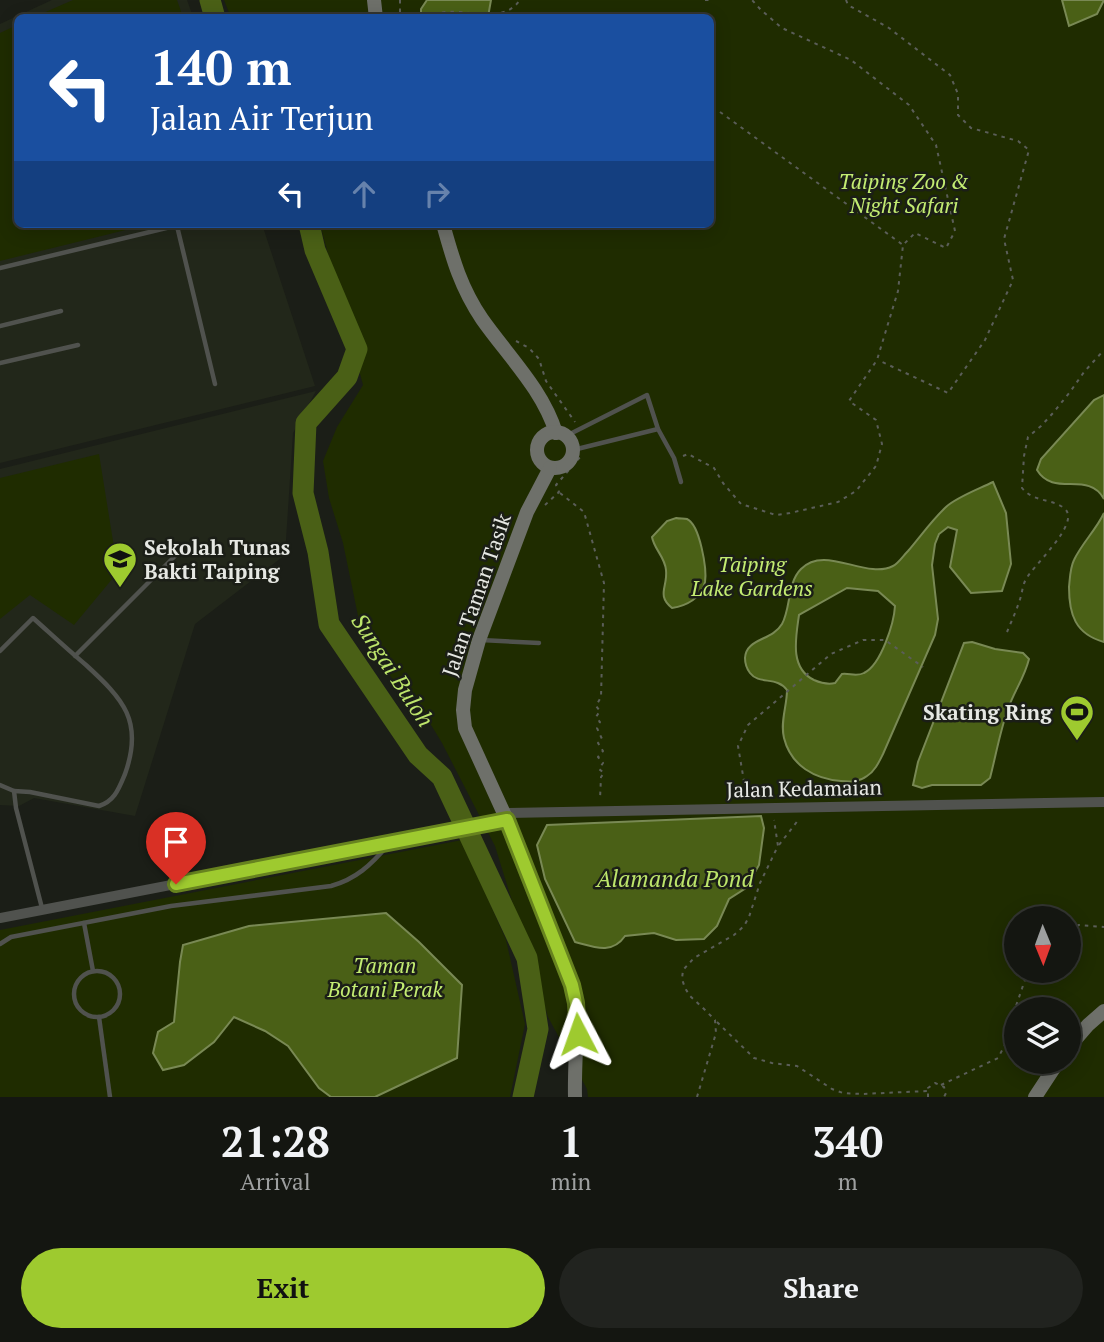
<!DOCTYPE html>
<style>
body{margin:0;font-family:"PT Serif",serif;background:#21231f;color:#f1f3f6;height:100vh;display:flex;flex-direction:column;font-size:26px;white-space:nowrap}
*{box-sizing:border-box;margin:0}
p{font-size:23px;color:#9d9f9f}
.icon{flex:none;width:38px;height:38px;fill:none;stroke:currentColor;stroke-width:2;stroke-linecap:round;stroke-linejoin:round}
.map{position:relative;height:1097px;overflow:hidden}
.details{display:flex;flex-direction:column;background:#141611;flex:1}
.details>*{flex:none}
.top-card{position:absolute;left:14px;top:14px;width:700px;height:214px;border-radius:10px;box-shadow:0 4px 18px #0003,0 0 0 2px #333531;background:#1a4fa0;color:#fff;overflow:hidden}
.needle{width:46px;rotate:179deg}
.fabs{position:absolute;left:1004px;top:906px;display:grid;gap:14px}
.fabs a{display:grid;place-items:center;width:77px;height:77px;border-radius:50%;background:#141611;box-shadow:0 4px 18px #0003,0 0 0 2px #333531;font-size:35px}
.pin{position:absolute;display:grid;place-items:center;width:60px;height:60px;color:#fff;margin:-72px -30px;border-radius:50% 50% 50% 0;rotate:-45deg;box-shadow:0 0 7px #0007}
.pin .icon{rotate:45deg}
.me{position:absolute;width:77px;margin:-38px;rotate:356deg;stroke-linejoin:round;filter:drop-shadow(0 0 5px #0008)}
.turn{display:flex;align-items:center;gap:24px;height:147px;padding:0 21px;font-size:32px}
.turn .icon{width:91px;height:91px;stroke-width:2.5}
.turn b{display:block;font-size:49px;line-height:60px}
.lanes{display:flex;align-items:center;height:66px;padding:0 21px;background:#0003;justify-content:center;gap:35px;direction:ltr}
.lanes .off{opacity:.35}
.eta{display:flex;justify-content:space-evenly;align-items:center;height:119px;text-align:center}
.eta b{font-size:42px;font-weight:600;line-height:49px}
.cta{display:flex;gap:14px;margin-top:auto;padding:14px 21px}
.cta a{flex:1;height:80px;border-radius:42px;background:#9eca2f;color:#111;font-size:28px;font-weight:600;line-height:80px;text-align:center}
.cta a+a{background:#21231f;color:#f1f3f6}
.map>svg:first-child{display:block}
</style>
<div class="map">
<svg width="1104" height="1097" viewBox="0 0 1104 1097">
<rect width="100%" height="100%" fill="#1b1e17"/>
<g fill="#22271a">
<path d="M52,0H187L193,17L18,18V224H262L315,386L0,463V24Z"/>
<path d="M316,391L293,433L285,555L195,624L135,816L34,798L19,806L0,805V469Z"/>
</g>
<g fill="#1f2c00" fill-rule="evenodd">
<path d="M73,0H177L183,17H34Z"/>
<path d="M224,0H1104V1097H588L587,1089L548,1017L495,846L442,743L425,715L401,690L363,640L343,543L329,498L323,461L337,427L363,385L320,224H710V18H231ZM1017,919H1069V971H1017ZM1017,1010H1069V1062H1017Z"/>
<path d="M17,25L18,224H150L0,261V33Z"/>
<path d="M99,454L118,572L74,625L30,595L0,619V478Z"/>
<path d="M462,840L506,940L525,1024L510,1097H0V930Z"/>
</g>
<g fill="#4a6016" stroke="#798954" stroke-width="2" fill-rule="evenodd">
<path d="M427,0H491L488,17H421V9Z"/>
<path d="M1062,0H1104L1097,14L1069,26Z"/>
<path d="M1104,395V499C1088,470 1054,498 1037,470L1041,459L1094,400Z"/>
<path d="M993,482L1006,513L1011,564L1002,591L971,593L950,567L957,530L948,527L939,534L935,544L932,565L938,619L935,635L883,754C879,762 875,771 867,776C859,782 851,782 841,781C815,779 791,766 784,738C780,722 787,706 787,690C777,676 759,685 750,673C747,669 745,664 745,658C746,638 772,641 782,624C791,608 787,583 801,569C825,544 866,580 893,566C898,564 903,556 908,551C920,537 932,520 946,507C957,497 979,489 993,482ZM847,588L878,591L895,606C894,623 881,665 864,673C857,677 849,673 842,674L835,683C827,685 821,683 814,680C789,668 796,637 799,615Z"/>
<path d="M1104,513V642C1075,634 1069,614 1069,587C1070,578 1070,568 1074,560C1082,543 1096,530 1104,513Z"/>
<path d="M676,518C680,519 684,518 687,519C700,525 707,569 705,582C702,598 686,606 672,608C656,595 668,587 666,570C665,557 654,549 652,537L667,521Z"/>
<path d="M972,642L995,649L1023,653L1029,659C1024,679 1014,691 1008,709C1000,731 996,755 990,778L981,785H932L922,788L913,785L918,762L964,643Z"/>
<path d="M761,816L764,828L759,865L746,888L729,899L717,926L704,939L676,940L654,933L625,936C612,955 594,947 575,942L545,879L537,845L547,825Z"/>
<path d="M386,913L419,942L462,985L457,1058L375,1097H331L319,1088L288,1046L265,1031L234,1017L214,1042L184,1065L163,1070L153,1053L158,1032L174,1022L180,962L183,945L249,926Z"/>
</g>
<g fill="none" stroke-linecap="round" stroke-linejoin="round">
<g stroke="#4a6016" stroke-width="21">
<path d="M210,0L215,18"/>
<path d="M309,224L315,250L357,349L347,377L306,423L303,493L318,552L329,624L418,755L442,777L527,958L538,1029L523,1097"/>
</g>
<g stroke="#5b5e58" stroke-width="2" stroke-dasharray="3.5 5" stroke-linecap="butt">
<path d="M400,0V18"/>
<path d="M705,0H712"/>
<path d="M846,0L848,5L889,28L950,75L958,94V115L971,128L1018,141L1029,150L1004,239L1013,280L985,340L948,393L878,360"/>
<path d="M426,18C455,0 499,30 520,0"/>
<path d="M720,112L903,245"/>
<path d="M516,341L529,348L539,359L546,381L575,422"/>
<path d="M683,456L688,454L714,468L723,483L741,504L776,515L790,513L838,502L856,491L876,466L882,444L876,420L849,401L877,360L898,291L903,245L915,233L946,248L955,231L936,145L909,105L851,60L782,28L761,10L752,0"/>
<path d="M560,493L584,512L604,583L601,697L596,706L600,711L596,717L600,722L597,728L602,739L598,743L603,751L598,757L603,763L599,769L604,773L601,777L600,799"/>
<path d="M545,505L559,492L556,485L581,456"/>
<path d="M1007,632C1011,622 1016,612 1019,602C1022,595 1022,588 1025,581C1031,567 1081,524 1065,509C1053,498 1034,503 1022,488L1024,456L1028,437L1041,426L1053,413L1070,392L1084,372L1104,350"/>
<path d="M747,799L738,746L748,725L831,654L863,640H885L923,667"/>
<path d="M779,845L799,819"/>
<path d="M1069,930L1079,925L1104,927"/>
<path d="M717,1022L754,1058L772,1063L797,1066L832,1089L843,1093L862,1094L927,1091"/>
<path d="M941,1085L998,1058L1006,1043L1015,1009L1028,971"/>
<path d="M697,1097L716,1033L715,1020L703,1008L690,996L685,988L682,979L683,970L694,958L734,935L744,926L749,917L760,883L778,846L774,820"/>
<path d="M928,1097V1088L935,1083L944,1087L946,1093L944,1097"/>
</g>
<g stroke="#50524e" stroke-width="4.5">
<path d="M177,226L215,384"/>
<path d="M0,268L183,224"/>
<path d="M0,326L61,311"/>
<path d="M0,363L78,345"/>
<path d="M566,436L647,395L658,429"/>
<path d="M573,450L658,429L674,458L681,482"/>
<path d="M481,640L539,643"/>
<path d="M0,651L33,618C51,634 68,650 86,665C123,699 144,721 125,774C119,788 115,801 99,806L30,792L14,791"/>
<path d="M75,656L180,551"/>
<path d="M0,785L14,791L16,808L42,908"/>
<path d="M84,923L93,971"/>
<path d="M0,944L11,937L171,906L331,886C356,879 371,865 388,845"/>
<circle cx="97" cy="994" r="23"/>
<path d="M99,1017L110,1097"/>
</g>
<g stroke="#50524e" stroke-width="10">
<path d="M504,813L1104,802"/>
<path d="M0,918L507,820"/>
</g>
<g stroke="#6e706a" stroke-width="14">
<path d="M374,0L376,18"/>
<path d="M443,224C453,260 461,288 482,319C508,356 543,390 556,433"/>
<circle cx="555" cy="450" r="18"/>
<path d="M550,468L527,512L479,640L465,690L463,710L465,728L507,820L572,985C580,1023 574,1059 575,1097"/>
<path d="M1069,1047L1088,1025L1104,1011"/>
<path d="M1035,1097L1058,1062"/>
</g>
</g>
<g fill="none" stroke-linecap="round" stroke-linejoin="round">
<g stroke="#67831f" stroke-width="18">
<path id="route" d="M176,884L507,820L572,985L576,1003L578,1034"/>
</g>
<use href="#route" stroke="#9eca2f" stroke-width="12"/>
</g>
<defs>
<g id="school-pin" transform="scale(1.75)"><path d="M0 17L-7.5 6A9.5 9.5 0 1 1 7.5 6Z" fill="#9eca2f" stroke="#1b1e17"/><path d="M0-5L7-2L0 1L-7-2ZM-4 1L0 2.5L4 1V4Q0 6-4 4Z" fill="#111"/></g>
<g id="stadium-pin" transform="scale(1.75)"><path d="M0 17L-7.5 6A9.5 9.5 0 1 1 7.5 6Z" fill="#9eca2f" stroke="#1b1e17"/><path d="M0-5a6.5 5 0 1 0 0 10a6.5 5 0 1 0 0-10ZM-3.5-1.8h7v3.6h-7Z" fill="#111"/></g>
</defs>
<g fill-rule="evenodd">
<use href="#school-pin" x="120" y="559"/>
<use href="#stadium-pin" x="1077" y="712"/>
</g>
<g text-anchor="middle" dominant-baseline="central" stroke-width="5" stroke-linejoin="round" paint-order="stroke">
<g font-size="21" font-style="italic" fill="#c3ec72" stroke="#1b1e17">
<text x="904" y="181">Taiping Zoo &amp;<tspan x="904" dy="24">Night Safari</tspan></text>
<text x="752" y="564">Taiping<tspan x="752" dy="24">Lake Gardens</tspan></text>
<text x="385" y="965">Taman<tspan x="385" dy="24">Botani Perak</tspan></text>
</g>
<g font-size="21" font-weight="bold" fill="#e6e8e3" stroke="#1b1e17" text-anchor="start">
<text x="144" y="547">Sekolah Tunas<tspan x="144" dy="24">Bakti Taiping</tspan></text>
<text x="1052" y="712" text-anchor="end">Skating Ring</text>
</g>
<g font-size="21" fill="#e6e8e3" stroke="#1b1e17">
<text transform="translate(476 595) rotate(-71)">Jalan Taman Tasik</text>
<text transform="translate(804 788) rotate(-1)">Jalan Kedamaian</text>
</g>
<g font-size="23" font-style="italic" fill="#bde56b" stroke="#1b1e17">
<text transform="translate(393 670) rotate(57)">Sungai Buloh</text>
<text x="675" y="878">Alamanda Pond</text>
</g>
</g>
</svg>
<div class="fabs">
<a><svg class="needle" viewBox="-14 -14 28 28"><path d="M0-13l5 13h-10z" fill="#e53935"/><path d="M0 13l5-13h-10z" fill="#9d9f9f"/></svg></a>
<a><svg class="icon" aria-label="layers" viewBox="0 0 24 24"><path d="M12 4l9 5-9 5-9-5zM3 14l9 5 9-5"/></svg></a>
</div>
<div class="pin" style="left:176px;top:884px;background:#d93025"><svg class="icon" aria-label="arrive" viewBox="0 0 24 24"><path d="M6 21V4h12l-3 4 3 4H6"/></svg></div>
<svg class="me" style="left:578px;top:1034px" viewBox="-20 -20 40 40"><path d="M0-17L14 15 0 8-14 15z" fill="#9eca2f" stroke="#fff" stroke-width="4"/></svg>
<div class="top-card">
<div class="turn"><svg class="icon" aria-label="left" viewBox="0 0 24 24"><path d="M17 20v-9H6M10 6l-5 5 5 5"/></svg><div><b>140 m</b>Jalan Air Terjun</div></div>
<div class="lanes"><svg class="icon" aria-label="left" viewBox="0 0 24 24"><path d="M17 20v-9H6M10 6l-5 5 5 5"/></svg><svg class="icon off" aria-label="ahead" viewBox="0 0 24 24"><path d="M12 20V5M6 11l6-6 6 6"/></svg><svg class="icon off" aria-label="right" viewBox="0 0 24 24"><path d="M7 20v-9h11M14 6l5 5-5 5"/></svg></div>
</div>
</div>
<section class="details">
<div class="eta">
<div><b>21:28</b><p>Arrival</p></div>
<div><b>1</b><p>min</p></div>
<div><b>340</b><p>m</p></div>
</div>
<div class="cta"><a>Exit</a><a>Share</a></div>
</section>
